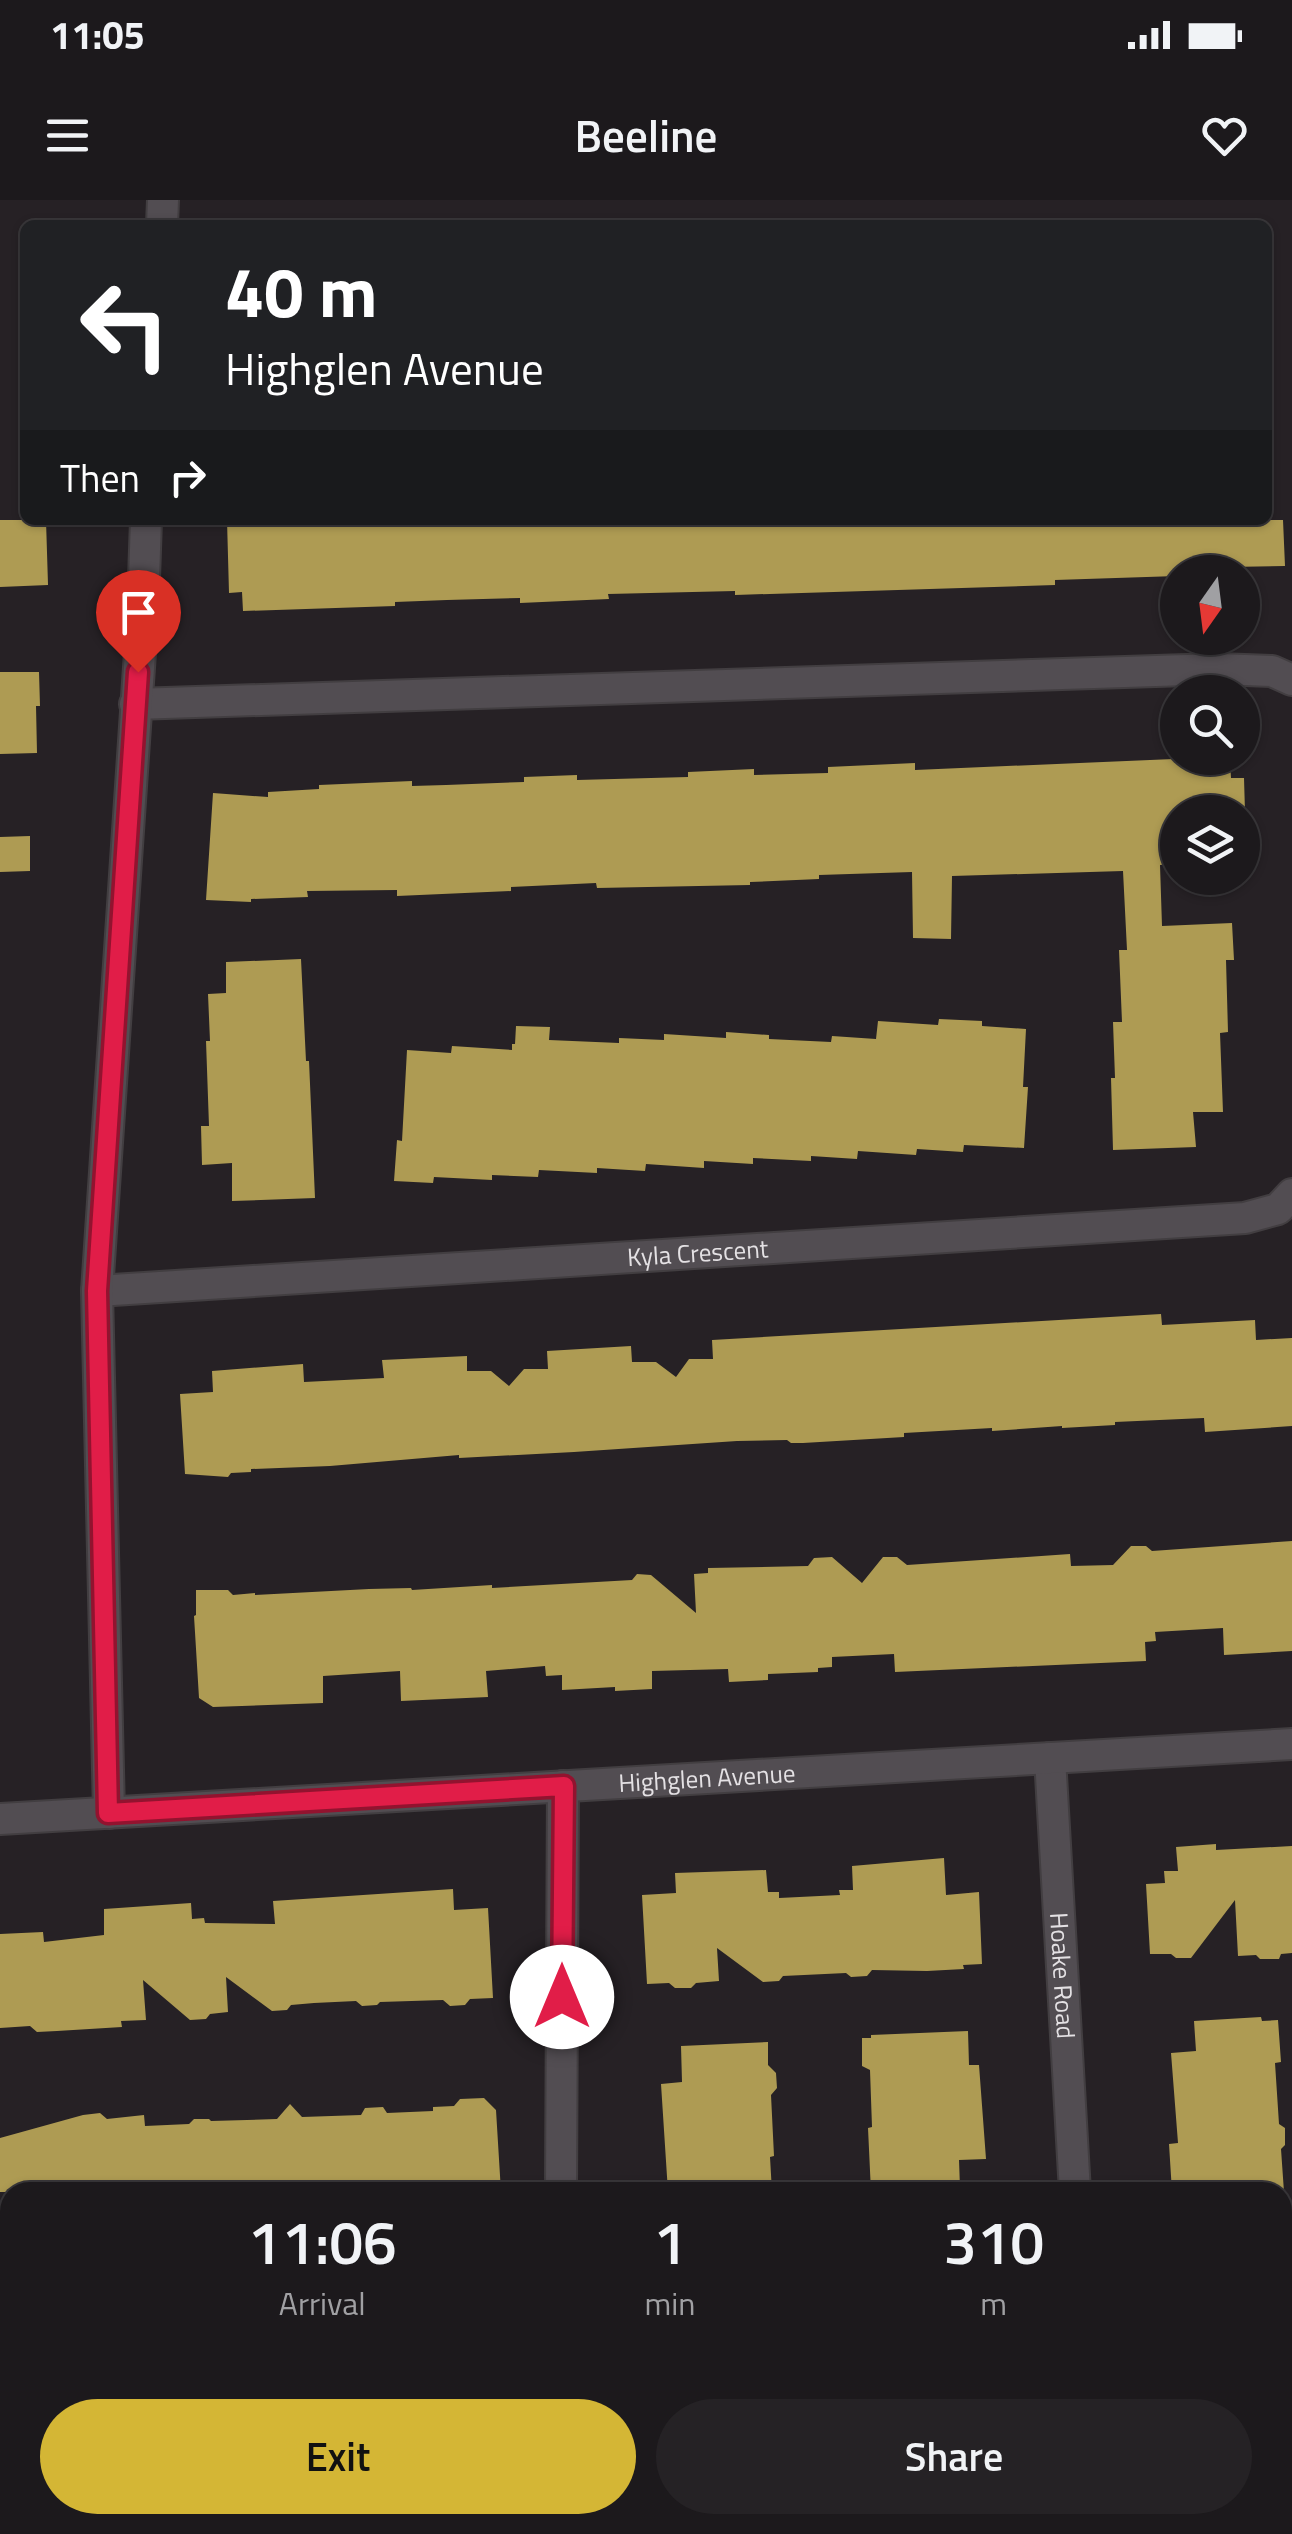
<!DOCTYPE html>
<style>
body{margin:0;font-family:"Titillium Web",sans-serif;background:#252225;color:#f1f3f6;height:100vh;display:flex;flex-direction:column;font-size:38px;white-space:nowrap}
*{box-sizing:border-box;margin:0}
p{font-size:32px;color:#a0a0a3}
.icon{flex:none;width:55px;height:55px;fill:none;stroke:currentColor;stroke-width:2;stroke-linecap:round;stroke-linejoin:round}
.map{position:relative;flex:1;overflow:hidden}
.side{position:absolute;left:0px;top:1982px;width:1292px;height:352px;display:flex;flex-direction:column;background:#1c191c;border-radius:30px 30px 0 0;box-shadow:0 2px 8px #0004,0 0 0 2px #3a383b}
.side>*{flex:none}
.banner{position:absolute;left:20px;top:20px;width:1252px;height:305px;border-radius:15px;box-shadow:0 2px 8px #0004,0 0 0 2px #3a383b;background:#202124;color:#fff;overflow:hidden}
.needle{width:65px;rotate:194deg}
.tools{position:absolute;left:1160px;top:355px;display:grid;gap:20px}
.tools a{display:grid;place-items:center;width:100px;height:100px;border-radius:50%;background:#1c191c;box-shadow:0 2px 8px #0004,0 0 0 2px #3a383b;font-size:50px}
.pin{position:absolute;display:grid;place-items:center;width:85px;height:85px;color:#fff;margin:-102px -42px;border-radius:50% 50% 50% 0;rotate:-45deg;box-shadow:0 0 10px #0007}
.pin .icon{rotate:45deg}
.me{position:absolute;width:110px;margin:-55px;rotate:0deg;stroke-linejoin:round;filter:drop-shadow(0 0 8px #0008)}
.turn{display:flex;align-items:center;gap:35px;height:210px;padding:0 40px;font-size:45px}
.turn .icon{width:130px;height:130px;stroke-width:2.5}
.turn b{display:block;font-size:70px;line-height:85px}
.then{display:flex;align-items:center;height:95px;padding:0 40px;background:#0003;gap:20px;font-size:38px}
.eta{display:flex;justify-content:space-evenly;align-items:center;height:170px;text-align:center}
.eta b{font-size:60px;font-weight:600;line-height:70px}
.action{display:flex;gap:20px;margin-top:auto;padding:20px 40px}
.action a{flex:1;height:115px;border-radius:60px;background:#d4b635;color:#111;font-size:40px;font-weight:600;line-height:115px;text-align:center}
.action a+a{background:#252225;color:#f1f3f6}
.status{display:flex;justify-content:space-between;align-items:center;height:70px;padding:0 50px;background:#1c191c;direction:ltr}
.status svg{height:28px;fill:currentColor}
header{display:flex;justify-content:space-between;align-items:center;height:130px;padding:0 40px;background:#1c191c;font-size:45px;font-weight:600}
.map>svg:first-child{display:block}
</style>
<div class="status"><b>11:05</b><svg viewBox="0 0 49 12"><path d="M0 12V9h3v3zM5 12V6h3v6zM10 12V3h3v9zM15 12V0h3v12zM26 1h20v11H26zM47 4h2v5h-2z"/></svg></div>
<header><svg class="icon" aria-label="menu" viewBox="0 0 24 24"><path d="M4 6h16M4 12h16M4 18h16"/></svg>Beeline<svg class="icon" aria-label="heart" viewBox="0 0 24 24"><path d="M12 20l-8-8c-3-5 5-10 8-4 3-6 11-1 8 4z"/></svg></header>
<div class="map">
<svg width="1292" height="2334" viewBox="0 0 1292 2334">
<rect width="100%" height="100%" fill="#262125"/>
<g fill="#ae9b53">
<path d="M0,320H46L48,385L0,387Z"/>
<path d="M227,320H1283L1285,366L1228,367V372H1177V376L1055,380V385L735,395V391L608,394L609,399L520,403V398L447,400L395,402V406L243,411L242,392L229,393Z"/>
<path d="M0,472H39L40,506H36L37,553L0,554Z"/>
<path d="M1197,558V561L1230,560L1231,578H1244L1245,612H1178V664L1160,665L1162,726L1232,723L1234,760H1226L1228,832L1220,833L1223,912H1193L1196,947L1113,950L1111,878H1115L1113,822H1122L1119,750H1127L1123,671L952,676L951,739L913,738L912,672L819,675V679L750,682V685L597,688L596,683L511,687V691L397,696V690L307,691L308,697L251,699V702L206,700L213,593L268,597V592L319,589V585L412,581V586L446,585L524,582V577L577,575V580L688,577V572L754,569V575L828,573V567L915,563V570Z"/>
<path d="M30,636V671L0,672V637Z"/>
<path d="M301,759L306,861H309L315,998L232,1001V963L202,965L201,926H209L206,841H210L208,794L226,793V762Z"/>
<path d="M939,819L982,821V826L1026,829L1023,887H1028L1024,948L964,945L963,952L917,949L916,955L858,951L857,959L811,956V961L753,958V964L704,961V968L646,964L645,971L597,968V973L539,970L538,977L492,975V980L434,977L433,983L394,981L397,940L402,941L407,850L451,853L452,846L512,850V844H515L516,826L550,827L549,840L619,843V838L664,840V834L726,838V832L769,835V839L831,842L832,836L876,839L878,821L938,825Z"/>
<path d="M1161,1114L1162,1125L1255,1120L1256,1140L1292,1138V1226L1205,1232L1204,1218L1115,1222V1225L1062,1228V1226L992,1231V1228L904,1233V1237L803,1243H791L787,1240L737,1241L574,1252L459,1258V1255L330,1266L251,1269V1272L231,1273L228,1277L185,1274L180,1194L213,1192L212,1171L303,1164L304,1182L384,1178L382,1160L467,1156V1171H491L509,1186L524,1169H548L547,1151L631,1146L632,1162H656L676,1177L689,1159H713L712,1140Z"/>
<path d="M1292,1341V1451L1224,1455L1223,1428L1155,1432L1156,1441L1145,1442L1146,1461L895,1472L894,1454L832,1457V1467L818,1468V1472L768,1474V1480L729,1482L728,1469L652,1471V1489L615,1491V1487L562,1490V1475L546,1476L545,1466L486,1471L488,1497L401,1501L400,1471L323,1476V1503L213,1507L199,1498L194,1416L196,1415V1390H228L233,1395L255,1393V1395L369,1389L411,1388L412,1390L492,1385V1388L632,1380L637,1374L651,1375L696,1413L694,1374L708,1373V1368L808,1366L814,1358L832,1357L862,1383L883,1357H897L907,1365L1070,1354L1071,1366L1113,1365L1131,1346H1146L1152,1351Z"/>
<path d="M1216,1644V1650L1292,1646V1753L1281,1754L1279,1759H1260L1256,1755L1238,1756L1235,1700L1191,1758H1176L1171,1754H1150L1146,1684L1165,1683L1164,1671H1178L1176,1647Z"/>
<path d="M944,1658L946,1695L979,1692L982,1764L963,1765L964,1769L927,1771L872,1770L867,1776L851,1777L846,1773L783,1776L779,1781L763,1782L717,1748L719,1781L696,1783L691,1788H675L669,1783L647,1784L642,1695L676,1693L675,1673L766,1670L768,1692H779V1698L840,1695L839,1690H853L852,1666Z"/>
<path d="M453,1689L454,1710L488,1708L493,1798L470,1799L465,1805L450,1806L443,1800L380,1802L377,1805L362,1806L356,1801L314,1803L291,1805L287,1810L272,1811L226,1777L228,1812L210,1814L206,1819L190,1820L143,1780L146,1820L121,1821L122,1827L57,1831L37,1832L30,1826L0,1828V1734L43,1732L44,1742L104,1735V1709L191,1703L192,1719L204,1718L205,1723L275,1724L273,1701Z"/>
<path d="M1261,1817L1262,1821L1278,1820L1281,1862L1275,1863L1279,1924L1285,1928V1945L1281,1949L1284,1992H1172L1169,1944L1178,1943L1171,1853L1196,1851L1194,1821Z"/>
<path d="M968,1831L969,1865H979L986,1959L959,1960L960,1988L871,1992L868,1928L872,1927L870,1870L862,1866V1838H871V1835Z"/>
<path d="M768,1842V1865L776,1873L777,1888L771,1895L774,1956L770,1957L772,1992H668L661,1884L682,1882L681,1846Z"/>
<path d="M484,1898L496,1910L501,1992H0V1938L83,1915L100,1913L107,1919L144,1915L145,1926L189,1924L194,1919H209L211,1921L277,1919L290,1904L302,1917L361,1915L365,1908L383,1907L387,1913L433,1911V1907L454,1906L460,1899Z"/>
</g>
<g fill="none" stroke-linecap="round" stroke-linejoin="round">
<g stroke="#423e41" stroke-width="34">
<g id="minor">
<path d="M162,25L163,0"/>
<path d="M135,504L1218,469L1272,471L1292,480"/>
<path id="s1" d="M97,1091L1245,1018L1278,1009L1292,994"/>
<path id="s2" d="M1050,1558L1075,1992"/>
<path d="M109,1613L97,1091L143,408L146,320"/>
<path id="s3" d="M0,1619L1292,1544"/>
<path d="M561,1992L563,1586"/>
<path d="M54,2334V2325"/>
<path d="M551,2334V2325"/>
<path d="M1080,2334L1081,2325"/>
</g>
</g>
<use href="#minor" stroke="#524d52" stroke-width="30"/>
</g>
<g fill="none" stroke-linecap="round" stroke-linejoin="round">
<g stroke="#92132f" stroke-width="25">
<path id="route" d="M138,472L97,1091L108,1613L564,1586L562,1797"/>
</g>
<use href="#route" stroke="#e11d48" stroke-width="18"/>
</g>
<g text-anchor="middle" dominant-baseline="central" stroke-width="10" stroke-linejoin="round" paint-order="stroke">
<g font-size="25" fill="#e4e1e4" stroke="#262125">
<text stroke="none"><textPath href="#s1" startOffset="602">Kyla Crescent</textPath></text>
<text stroke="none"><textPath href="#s3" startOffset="708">Highglen Avenue</textPath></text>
<text stroke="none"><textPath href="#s2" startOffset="218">Hoake Road</textPath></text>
</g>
</g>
</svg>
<div class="tools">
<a><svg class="needle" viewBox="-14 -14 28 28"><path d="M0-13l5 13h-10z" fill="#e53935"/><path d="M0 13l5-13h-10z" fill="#a0a0a3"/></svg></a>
<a><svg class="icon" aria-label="search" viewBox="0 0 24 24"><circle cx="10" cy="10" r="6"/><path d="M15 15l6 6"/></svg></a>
<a><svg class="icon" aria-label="layers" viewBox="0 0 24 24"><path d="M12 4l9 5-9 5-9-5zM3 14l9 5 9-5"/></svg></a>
</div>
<div class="pin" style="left:138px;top:472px;background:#d93025"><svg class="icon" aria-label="arrive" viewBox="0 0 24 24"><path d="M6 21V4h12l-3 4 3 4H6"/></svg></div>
<svg class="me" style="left:562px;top:1797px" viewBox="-20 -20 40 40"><circle r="19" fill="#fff"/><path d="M0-13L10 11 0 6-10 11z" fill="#e11d48"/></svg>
<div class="banner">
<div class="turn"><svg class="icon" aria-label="left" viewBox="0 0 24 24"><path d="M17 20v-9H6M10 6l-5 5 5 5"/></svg><div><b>40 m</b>Highglen Avenue</div></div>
<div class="then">Then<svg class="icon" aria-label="right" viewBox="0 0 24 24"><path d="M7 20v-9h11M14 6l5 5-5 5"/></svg></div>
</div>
<section class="side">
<div class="eta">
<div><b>11:06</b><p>Arrival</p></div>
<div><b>1</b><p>min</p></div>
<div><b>310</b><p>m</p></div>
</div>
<div class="action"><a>Exit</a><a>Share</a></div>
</section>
</div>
